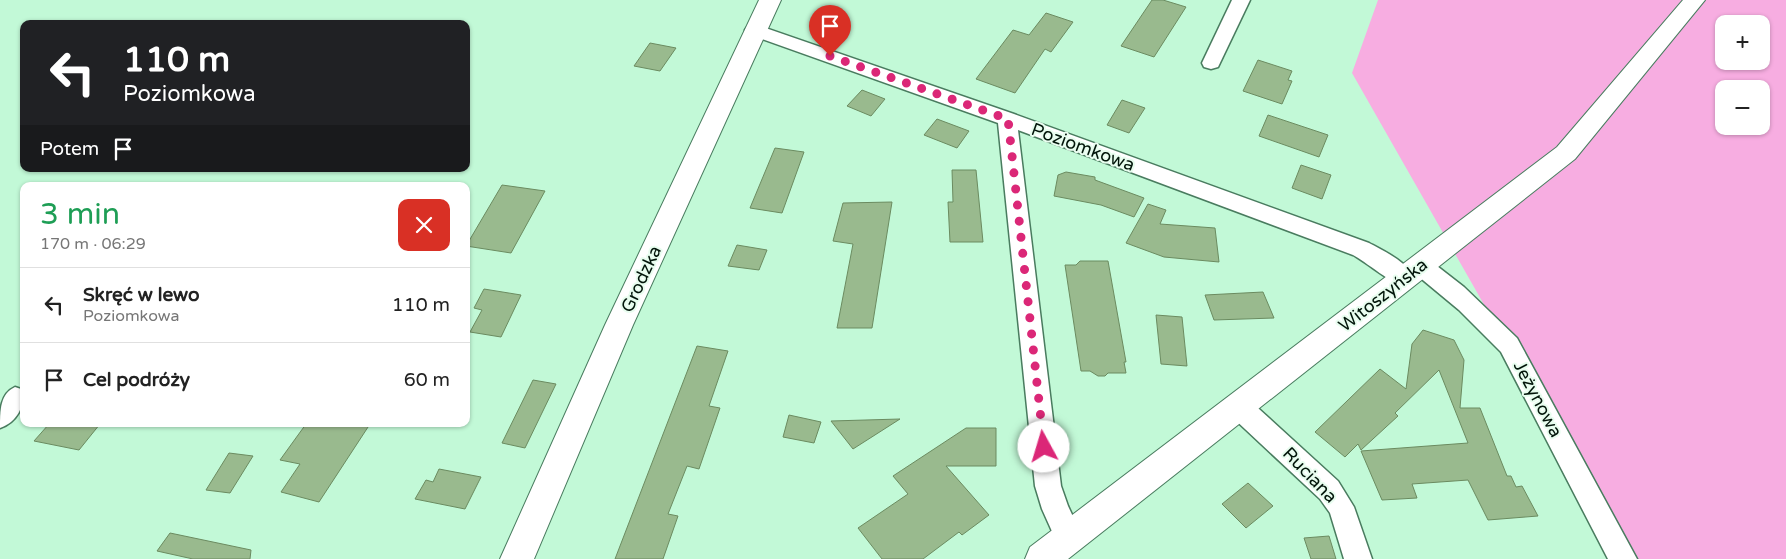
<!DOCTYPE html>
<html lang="pl">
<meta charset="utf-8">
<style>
body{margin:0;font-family:"Varela Round",sans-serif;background:#f6f6f6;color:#222;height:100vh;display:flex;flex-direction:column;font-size:19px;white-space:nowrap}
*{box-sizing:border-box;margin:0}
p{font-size:16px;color:#767676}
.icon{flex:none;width:28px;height:28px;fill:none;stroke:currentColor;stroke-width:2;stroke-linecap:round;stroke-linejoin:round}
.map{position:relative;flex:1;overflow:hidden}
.drawer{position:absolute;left:20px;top:182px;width:450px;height:245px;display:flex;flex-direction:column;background:#fff;border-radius:10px;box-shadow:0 1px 4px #0004}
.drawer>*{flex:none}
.guide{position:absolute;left:20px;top:20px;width:450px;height:152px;border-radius:10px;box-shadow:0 1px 4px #0004;background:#202124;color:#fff;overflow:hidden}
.fabs{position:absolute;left:1715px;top:15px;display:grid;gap:10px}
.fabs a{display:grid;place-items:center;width:55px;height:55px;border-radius:10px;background:#fff;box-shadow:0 1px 4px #0004;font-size:25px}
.pin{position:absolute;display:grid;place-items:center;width:42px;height:42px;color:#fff;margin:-51px -21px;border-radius:50% 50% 50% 0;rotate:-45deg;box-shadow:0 0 5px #0007}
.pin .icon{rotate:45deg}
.me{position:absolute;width:55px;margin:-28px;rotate:354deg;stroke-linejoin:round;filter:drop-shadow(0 0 4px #0008)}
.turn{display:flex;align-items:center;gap:18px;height:105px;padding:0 20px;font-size:22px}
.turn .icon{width:65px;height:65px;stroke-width:2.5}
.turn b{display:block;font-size:35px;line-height:42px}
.then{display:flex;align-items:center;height:48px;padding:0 20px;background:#0003;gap:10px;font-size:19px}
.round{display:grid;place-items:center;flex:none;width:52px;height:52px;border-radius:10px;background:#f6f6f6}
.head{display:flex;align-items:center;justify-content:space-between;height:85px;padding:0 20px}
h1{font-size:30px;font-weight:600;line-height:38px;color:#1e9e55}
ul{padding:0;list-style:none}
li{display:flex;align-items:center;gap:15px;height:75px;padding:0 20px;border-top:1px solid #e0e0e0}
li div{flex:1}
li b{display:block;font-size:19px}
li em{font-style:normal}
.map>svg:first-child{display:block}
</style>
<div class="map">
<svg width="1786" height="559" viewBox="0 0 1786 559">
<rect width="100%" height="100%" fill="#c2f9d7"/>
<path fill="#f7ade1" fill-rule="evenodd" d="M1378,0H1786V559H1629L1352,73ZM1724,24H1761V61H1724ZM1724,89H1761V126H1724Z"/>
<g fill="#99ba8e" stroke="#6b8b60">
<path d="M1152,0H1163L1186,7L1154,57L1121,46Z"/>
<path d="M1046,13L1073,22L1051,52L1045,49L1015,93L976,79L1013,30L1029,35Z"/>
<path d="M650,43L676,48L660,71L634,66Z"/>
<path d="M1258,60L1292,71L1288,80L1292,81L1282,104L1243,91Z"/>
<path d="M862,90L885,99L871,116L847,106Z"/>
<path d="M1122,100L1145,108L1129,133L1107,125Z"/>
<path d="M1268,115L1328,135L1319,157L1259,136Z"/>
<path d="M937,119L969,131L957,148L924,135Z"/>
<path d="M775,148L804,152L782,213L750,208Z"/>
<path d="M1301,165L1331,175L1322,199L1292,188Z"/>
<path d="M952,170H976L983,242H950L948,202H953Z"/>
<path d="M1066,172L1095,177V180L1144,198L1134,217L1101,205L1054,196L1058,175Z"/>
<path d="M502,185L545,191L511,253L466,246Z"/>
<path d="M892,202L872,328H837L853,244L833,241L843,203Z"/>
<path d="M1148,204L1166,210L1160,224L1215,228L1219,262L1164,257L1126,243Z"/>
<path d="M737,245L767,250L759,270L728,266Z"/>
<path d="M1080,261H1108L1126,362H1124L1126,373H1108L1105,376H1098L1090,371H1081L1065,265H1076Z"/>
<path d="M484,289L521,295L501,337L470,332L482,310L474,308Z"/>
<path d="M1263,292L1274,318L1214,320L1205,295Z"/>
<path d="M1156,315L1182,317L1187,366L1161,364Z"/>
<path d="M1423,330L1454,340L1464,360L1460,408H1480L1507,476H1511L1516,487L1522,486L1538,516L1488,520L1468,480L1412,484L1417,498L1382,500L1361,451L1468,443L1439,370L1395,413L1398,416L1361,450L1358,444L1345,457L1315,432L1380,369L1406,389L1412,344Z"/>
<path d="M697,346L728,351L709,406L720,408L699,469L687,466L668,514L678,516L663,559H615Z"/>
<path d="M533,380L556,384L525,448L502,443Z"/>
<path d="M789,415L821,422L814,443L783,437Z"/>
<path d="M900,419L853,449L831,421Z"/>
<path d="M49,424H100L79,450L34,441Z"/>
<path d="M306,424H370L319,502L281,492L300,464L280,460Z"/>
<path d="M966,428H996V466H946L989,515L962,535L959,532L923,559H882L858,528L908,494L893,476Z"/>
<path d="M229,453L253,456L230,493L206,490Z"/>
<path d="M439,469L481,477L465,509L415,499L426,480L433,482Z"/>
<path d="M1248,483L1273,506L1246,528L1222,504Z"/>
<path d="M170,533L251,550L250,559H193L157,551Z"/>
<path d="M1329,536L1336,559H1311L1304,538Z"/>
</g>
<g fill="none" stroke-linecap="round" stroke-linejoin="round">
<g stroke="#497c5f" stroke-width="3">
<g id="street">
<path d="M1232,0H1250L1218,67L1211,69L1204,67L1202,63Z"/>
<path d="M754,24L1014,114L1369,243C1384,251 1407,262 1415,278L1412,284C1409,285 1407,287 1404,287C1397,287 1363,260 1353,255L1018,130L1061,486L1068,506L1083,538L1079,547L1069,551L1059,547L1042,509L1035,486L998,123L748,34L745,30L748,26Z"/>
<path d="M1420,256L1428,259L1464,287L1517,338L1637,559H1608L1501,352L1459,310L1412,271L1409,265L1412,259Z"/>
<path d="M15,387L24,390C24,407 17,422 0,428C0,410 0,394 15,387Z"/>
<path d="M1239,396L1248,399L1338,481L1354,507L1372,559H1344L1330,513L1320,499L1230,415L1227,407L1230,399Z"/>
</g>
</g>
<g stroke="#497c5f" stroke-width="2">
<g id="secondary">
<path d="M759,0H781L633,325L534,559H500L605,325Z"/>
<path d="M1683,0H1705L1575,159L1068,559H1025L1030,547L1557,147Z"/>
</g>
</g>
<use href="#street" fill="#fff" fill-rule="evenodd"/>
<use href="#secondary" fill="#fff" fill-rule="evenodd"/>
</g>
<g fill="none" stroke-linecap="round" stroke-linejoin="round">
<path stroke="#db2777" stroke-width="9" stroke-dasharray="0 16.2" d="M830,56L1008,119L1044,447"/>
</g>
<g text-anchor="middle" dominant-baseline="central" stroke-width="4" stroke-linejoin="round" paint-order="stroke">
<g font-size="18" fill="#02150a" stroke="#e8fdef">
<text transform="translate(1083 147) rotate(20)">Poziomkowa</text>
<text transform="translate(641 279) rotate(-65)">Grodzka</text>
<text transform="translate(1383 295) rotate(-38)">Witoszyńska</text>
<text transform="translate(1538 399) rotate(62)">Jeżynowa</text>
<text transform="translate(1310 475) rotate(46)">Ruciana</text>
</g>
</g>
</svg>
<div class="fabs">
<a>+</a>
<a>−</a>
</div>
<div class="pin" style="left:830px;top:56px;background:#d93025"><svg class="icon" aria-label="arrive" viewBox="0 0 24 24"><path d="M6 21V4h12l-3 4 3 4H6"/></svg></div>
<svg class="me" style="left:1044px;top:447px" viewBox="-20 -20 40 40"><circle r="19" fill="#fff"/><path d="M0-13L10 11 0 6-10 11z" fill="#db2777"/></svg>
<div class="guide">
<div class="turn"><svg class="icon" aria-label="left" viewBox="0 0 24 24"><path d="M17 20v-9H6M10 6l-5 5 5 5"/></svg><div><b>110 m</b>Poziomkowa</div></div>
<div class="then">Potem<svg class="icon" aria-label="arrive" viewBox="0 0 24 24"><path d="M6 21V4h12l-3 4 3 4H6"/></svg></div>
</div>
<section class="drawer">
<div class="head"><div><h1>3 min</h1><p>170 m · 06:29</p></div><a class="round" style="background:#d93025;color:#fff"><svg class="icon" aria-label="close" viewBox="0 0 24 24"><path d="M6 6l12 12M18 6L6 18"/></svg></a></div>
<ul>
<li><svg class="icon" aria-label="left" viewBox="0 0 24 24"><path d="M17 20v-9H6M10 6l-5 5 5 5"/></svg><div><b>Skręć w lewo</b><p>Poziomkowa</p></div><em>110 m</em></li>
<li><svg class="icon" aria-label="arrive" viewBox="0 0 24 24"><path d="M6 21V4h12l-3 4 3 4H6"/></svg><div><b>Cel podróży</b></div><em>60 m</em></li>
</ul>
</section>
</div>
